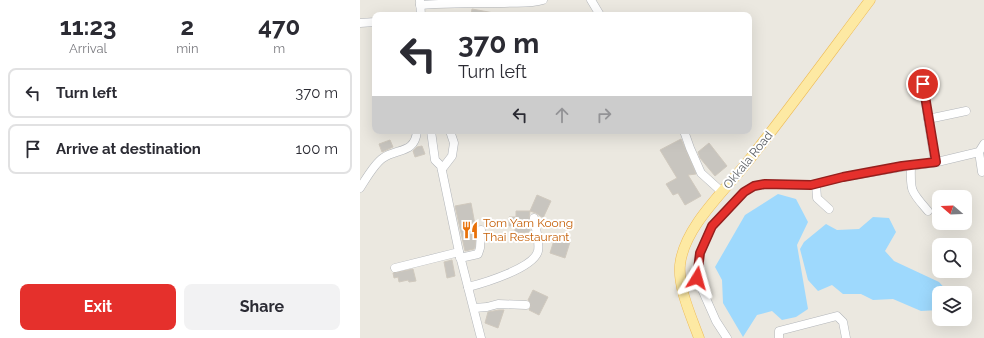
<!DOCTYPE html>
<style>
body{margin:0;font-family:Raleway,sans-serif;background:#f2f2f3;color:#2b2b33;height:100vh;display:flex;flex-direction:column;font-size:15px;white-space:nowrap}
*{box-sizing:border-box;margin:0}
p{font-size:13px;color:#7c7c81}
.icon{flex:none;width:22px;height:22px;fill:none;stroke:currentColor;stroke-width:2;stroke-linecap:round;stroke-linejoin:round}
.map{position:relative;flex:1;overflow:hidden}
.sheet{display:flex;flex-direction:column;background:#fff;width:360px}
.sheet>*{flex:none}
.guide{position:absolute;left:12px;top:12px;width:380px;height:122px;border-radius:8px;box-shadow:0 4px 16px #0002;background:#fff;color:#2b2b33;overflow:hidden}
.needle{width:26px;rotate:289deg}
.tools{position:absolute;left:572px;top:190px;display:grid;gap:8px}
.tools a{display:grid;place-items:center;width:40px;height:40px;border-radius:8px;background:#fff;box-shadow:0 4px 16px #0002;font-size:20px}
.pin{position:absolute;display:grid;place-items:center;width:34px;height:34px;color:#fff;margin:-17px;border:2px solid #fff;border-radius:50%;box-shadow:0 1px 4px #0007}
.me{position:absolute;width:44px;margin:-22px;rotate:8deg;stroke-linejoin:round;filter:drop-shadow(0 0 3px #0008)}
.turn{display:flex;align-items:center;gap:14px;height:84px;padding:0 20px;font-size:18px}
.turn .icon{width:52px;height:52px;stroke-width:2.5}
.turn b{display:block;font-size:28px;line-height:34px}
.lanes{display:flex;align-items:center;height:38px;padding:0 20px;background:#0003;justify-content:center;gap:20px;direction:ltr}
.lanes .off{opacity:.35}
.eta{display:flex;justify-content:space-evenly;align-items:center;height:68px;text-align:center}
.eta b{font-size:24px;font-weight:700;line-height:28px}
.cta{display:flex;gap:8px;margin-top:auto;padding:8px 20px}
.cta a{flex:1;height:46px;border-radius:8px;background:#e5302c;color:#fff;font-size:16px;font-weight:700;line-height:46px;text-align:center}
.cta a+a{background:#f2f2f3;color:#2b2b33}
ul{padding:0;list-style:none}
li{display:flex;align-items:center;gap:12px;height:50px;margin:0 8px 6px;padding:0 12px;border:2px solid #e1e1e2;border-radius:8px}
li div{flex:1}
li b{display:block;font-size:15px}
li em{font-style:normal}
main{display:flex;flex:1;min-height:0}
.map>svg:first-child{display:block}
</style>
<main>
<section class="sheet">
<div class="eta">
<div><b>11:23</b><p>Arrival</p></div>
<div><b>2</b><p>min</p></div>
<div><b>470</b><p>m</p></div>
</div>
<ul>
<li><svg class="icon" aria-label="left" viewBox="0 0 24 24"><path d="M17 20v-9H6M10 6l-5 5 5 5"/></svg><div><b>Turn left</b></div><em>370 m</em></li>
<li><svg class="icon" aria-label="arrive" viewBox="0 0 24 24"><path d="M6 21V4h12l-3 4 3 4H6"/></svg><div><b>Arrive at destination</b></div><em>100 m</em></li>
</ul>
<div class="cta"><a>Exit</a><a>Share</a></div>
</section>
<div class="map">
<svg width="624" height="338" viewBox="0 0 624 338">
<rect width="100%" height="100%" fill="#ebe8e0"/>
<g fill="#9ed9fd">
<path d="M418,194L436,199L448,222L437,245L448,309L436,317L422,320L412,311L397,315L383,337L363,303L362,280L355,267L385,215Z"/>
<path d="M513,217L529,218L536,232L525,251L534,261L579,282L589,293H579V310L561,311L533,299L513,300L501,294H483L472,285L458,291L448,280L440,249L444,242L466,224L477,230L499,229Z"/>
</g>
<g fill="#c8c5bf" stroke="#d0c9be">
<path d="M112,9L134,13L133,15H111Z"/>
<path d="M321,139L336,174L328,175L341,196L325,205L318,193L313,195L306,184L317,178L300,150Z"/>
<path d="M30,140L33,147L22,152L19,144Z"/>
<path d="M349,143L367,166L355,176L340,158L338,152Z"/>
<path d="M62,146L65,154L55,157L53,151L57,147Z"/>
<path d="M177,195L191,201L183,218L176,213L170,211Z"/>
<path d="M111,203L116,230L115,247L114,249L105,251L95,206Z"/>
<path d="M156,211H170L169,218L170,232L155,233V226H149V217H156Z"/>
<path d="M195,237L210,242L205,258L190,253Z"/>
<path d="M92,260L95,276L87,278L84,262Z"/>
<path d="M53,269L56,281L49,282L48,280L39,282L38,277L34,278L33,273Z"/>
<path d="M173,290L188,297L179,315L169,310L171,305L168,300Z"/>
<path d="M139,310H144L138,328L125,323L128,312Z"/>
</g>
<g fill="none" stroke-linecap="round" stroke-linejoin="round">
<g stroke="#b3b6ba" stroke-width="9">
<g id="minor">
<path d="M231,0L240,15"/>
<path d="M60,1L61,15"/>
<path d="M60,5C88,3 116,3 144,3C157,2 170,4 183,0"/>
<path d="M0,23L15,22"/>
<path d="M563,84L568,119"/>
<path d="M71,131L75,160L81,166L99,252L121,338"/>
<path d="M324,131L330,148L341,173L362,192"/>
<path d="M619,152L622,172"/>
<path d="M575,162L568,119L606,111"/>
<path d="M551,165C550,192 551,191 568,211"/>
<path d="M82,169L92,156L94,143L90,131"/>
<path d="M456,184L457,198L469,209"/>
<path d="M0,188C6,179 14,164 23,158C37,148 55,154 57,131"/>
<path d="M100,258L118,254L120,248L121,230"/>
<path d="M35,268L99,252"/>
<path d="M108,287C124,283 174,268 178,251C180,241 175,227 174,218"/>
<path d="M114,308L127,307L138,304L166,305"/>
<path d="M367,338L356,321L337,278L340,253L352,226L384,192L394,186L405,184L451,185L483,177L542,167L573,163L619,152L624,144"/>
<path d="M419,338V331L477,316L483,322L486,338"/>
</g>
</g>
<g stroke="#eebb56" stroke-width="11">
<path id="major" d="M339,338C331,316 318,288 320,265C324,225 370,186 393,155C433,104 471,52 510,0"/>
</g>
<use href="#minor" stroke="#fff" stroke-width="8"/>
<use href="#major" stroke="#fde9a3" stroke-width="10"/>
</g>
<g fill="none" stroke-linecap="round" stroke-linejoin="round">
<g stroke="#951f1d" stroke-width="10">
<path id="route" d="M337,278L340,253L352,226L384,192L394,186L405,184L451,185L483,177L542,166L576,162L563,84"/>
</g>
<use href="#route" stroke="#e5302c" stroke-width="7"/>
</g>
<defs>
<g id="restaurant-bare" transform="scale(1.38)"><path d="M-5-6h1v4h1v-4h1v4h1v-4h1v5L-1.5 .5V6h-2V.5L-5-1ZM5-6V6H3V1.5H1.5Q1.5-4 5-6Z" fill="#e8710a" stroke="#fff" stroke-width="2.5" paint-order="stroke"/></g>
</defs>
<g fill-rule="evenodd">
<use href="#restaurant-bare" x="110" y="230"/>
</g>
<g text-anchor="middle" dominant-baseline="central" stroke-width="4" stroke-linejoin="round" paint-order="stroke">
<g font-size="12" fill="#585c61" stroke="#fff">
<text transform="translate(388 160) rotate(-51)">Okkala Road</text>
</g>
<g font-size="12" fill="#c56008" stroke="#fff" text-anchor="start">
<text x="123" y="223">Tom Yam Koong<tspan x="123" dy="14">Thai Restaurant</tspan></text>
</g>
</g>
</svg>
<div class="tools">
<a><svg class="needle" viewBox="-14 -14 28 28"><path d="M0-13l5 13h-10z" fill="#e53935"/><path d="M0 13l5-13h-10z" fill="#7c7c81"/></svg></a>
<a><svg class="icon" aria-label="search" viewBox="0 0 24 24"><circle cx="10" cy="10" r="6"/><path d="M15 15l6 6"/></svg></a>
<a><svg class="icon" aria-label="layers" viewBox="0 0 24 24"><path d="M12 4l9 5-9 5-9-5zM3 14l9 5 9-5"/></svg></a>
</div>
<div class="pin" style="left:563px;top:84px;background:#d93025"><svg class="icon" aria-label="arrive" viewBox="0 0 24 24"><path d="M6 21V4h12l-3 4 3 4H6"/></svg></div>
<svg class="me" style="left:337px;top:278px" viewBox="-20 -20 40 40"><path d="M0-17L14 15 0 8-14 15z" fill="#e5302c" stroke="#fff" stroke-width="4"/></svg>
<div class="guide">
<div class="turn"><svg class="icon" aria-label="left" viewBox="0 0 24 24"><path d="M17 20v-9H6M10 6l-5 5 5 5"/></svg><div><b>370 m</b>Turn left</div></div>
<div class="lanes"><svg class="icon" aria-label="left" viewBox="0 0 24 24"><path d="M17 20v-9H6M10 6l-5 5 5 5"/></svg><svg class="icon off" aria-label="ahead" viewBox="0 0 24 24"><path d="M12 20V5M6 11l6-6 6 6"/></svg><svg class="icon off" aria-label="right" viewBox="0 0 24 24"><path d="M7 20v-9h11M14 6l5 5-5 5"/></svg></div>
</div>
</div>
</main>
